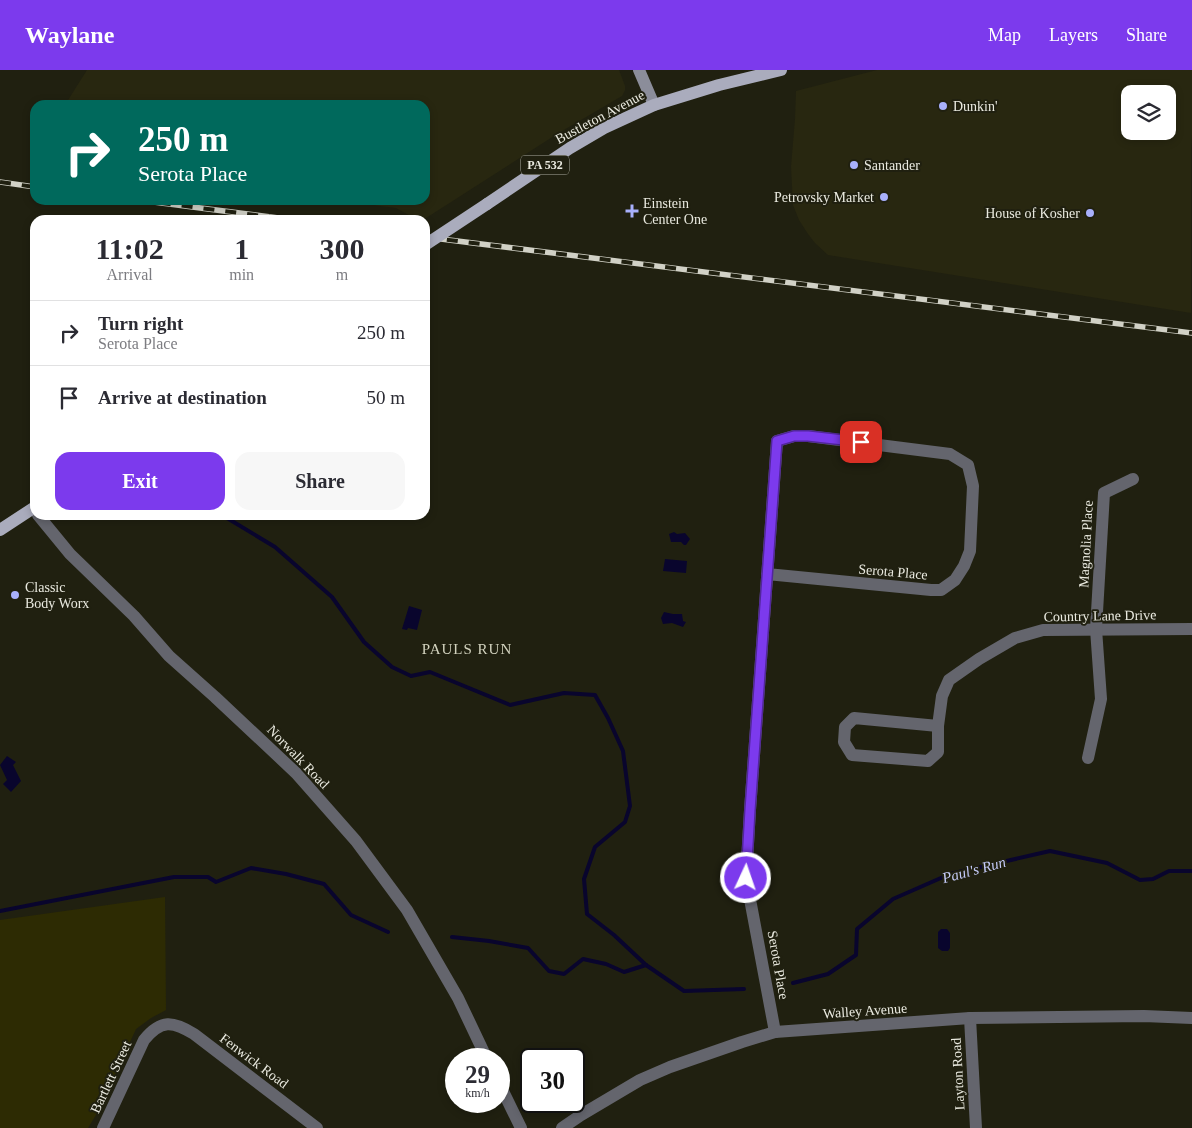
<!DOCTYPE html>
<style>
body{margin:0;font-family:"Times New Roman",serif;background:#f7f7f7;color:#2b2b33;height:100vh;display:flex;flex-direction:column;font-size:19px;white-space:nowrap}
*{box-sizing:border-box;margin:0}
p{font-size:16px;color:#7c7c81}
.icon{flex:none;width:28px;height:28px;fill:none;stroke:currentColor;stroke-width:2;stroke-linecap:round;stroke-linejoin:round}
.map{position:relative;flex:1;overflow:hidden}
.drawer{position:absolute;left:30px;top:145px;width:400px;height:305px;display:flex;flex-direction:column;background:#fff;border-radius:15px;box-shadow:0 2px 8px #0003}
.drawer>*{flex:none}
.banner{position:absolute;left:30px;top:30px;width:400px;height:105px;border-radius:15px;box-shadow:0 2px 8px #0003;background:#00695c;color:#fff;overflow:hidden}
.fabs{position:absolute;left:1121px;top:15px;display:grid;gap:10px}
.fabs a{display:grid;place-items:center;width:55px;height:55px;border-radius:10px;background:#fff;box-shadow:0 2px 8px #0003;font-size:25px}
.speed{position:absolute;left:445px;top:978px;display:flex;gap:10px;font-size:25px;font-weight:700;text-align:center}
.speed>*{display:grid;place-content:center;width:65px;height:65px;border-radius:50%;background:#fff;box-shadow:0 2px 8px #0003;line-height:1}
.speed small{font-size:12px;font-weight:400}
.speed .limit{border:2px solid #111;border-radius:8px;background:#fff;color:#111}
.pin{position:absolute;display:grid;place-items:center;width:42px;height:42px;color:#fff;margin:-21px;border-radius:10px;box-shadow:0 2px 8px #0006}
.me{position:absolute;width:55px;margin:-28px;rotate:3deg;stroke-linejoin:round;filter:drop-shadow(0 0 4px #0008)}
.turn{display:flex;align-items:center;gap:18px;height:105px;padding:0 25px;font-size:22px}
.turn .icon{width:65px;height:65px;stroke-width:2.5}
.turn b{display:block;font-size:35px;line-height:42px}
.eta{display:flex;justify-content:space-evenly;align-items:center;height:85px;text-align:center}
.eta b{font-size:30px;font-weight:800;line-height:35px}
.cta{display:flex;gap:10px;margin-top:auto;padding:10px 25px}
.cta a{flex:1;height:58px;border-radius:15px;background:#7c3aed;color:#fff;font-size:20px;font-weight:800;line-height:58px;text-align:center}
.cta a+a{background:#f7f7f7;color:#2b2b33}
ul{padding:0;list-style:none}
li{display:flex;align-items:center;gap:15px;height:65px;padding:0 25px;border-top:1px solid #e1e1e2}
li div{flex:1}
li b{display:block;font-size:19px}
li em{font-style:normal}
header{display:flex;align-items:center;gap:30px;box-sizing:border-box;height:70px;padding:0 25px;background:#7c3aed;color:#fff}
header strong{font-size:24px}
nav{display:flex;gap:28px;margin-inline-start:auto;font-size:18px}
.map>svg:first-child{display:block}
</style>
<header>
<strong>Waylane</strong>
<nav><a>Map</a><a>Layers</a><a>Share</a></nav>
</header>
<div class="map">
<svg width="1192" height="1058" viewBox="0 0 1192 1058">
<rect width="100%" height="100%" fill="#202010"/>
<g fill="#282710" fill-rule="evenodd">
<path d="M87,0H619L625,16V20L622,26L557,64L423,150H418L396,138L333,130H425V35H65Z"/>
<path d="M877,0H1192V65L1191,80V243L828,185L815,173L808,164L799,150L793,135L791,97L795,49L796,21ZM1130,24H1168V61H1130Z"/>
</g>
<path fill="#2d2b03" d="M165,827L166,940L151,948L136,959L99,1040L88,1058H0V850Z"/>
<g fill="#09052d">
<path d="M674,462L677,464L685,463L690,469L686,475H684L681,472H671L669,464Z"/>
<path d="M665,489L687,491L686,503L663,501Z"/>
<path d="M409,536L422,540L417,560L408,558L407,560L402,559Z"/>
<path d="M664,542L673,544H682L683,551L686,552L683,557L672,553L663,554L661,548Z"/>
<path d="M7,686L16,692L13,695L21,711L11,722L3,714L7,710L0,695Z"/>
<path d="M941,859H947L950,863V878L948,881H942L938,878V862Z"/>
</g>
<g fill="none" stroke-linecap="round" stroke-linejoin="round">
<g stroke="#09052d" stroke-width="4">
<path d="M222,445L275,477L332,527L364,572L392,597L411,606L430,602L510,635L564,623L595,625L608,648L623,681L630,736L625,752L595,777L584,809L587,844L614,865L646,895L684,921L744,919"/>
<path d="M0,841L174,807H208L216,812L251,798L286,804L324,814L351,845L388,862"/>
<path d="M452,867L489,871L528,878L549,901L564,904L583,889L606,894L624,902L646,895"/>
<path d="M793,913L828,904L856,885L857,859L893,829L950,804L1050,781L1107,793L1140,810L1153,809L1169,801H1192"/>
</g>
<g stroke="#64656d" stroke-width="12">
<path d="M38,445L70,484L134,546L169,586L215,627L296,703L356,771L407,840L458,928L487,989"/>
<path d="M767,504L931,520H941L955,510L964,496L970,481L973,416L968,395L950,384L808,366H794L777,371L750,740L746,808L775,962"/>
<path d="M938,656L854,648L845,657L844,672L852,685L928,691L938,682V656L942,626L949,610L979,589L1015,568L1043,560L1192,559"/>
<path d="M1088,688L1101,629L1096,559L1104,423L1133,409"/>
<path d="M970,948L976,1058"/>
<path d="M499,1013L521,1058"/>
<path d="M103,1058L144,970C161,949 173,951 194,964L317,1058"/>
<path d="M562,1058L581,1045L640,1010L670,997L742,972L775,962L970,948L1144,946L1192,948"/>
</g>
<path stroke="#8b8d9a" stroke-width="12" d="M639,0L654,35"/>
<g stroke="#aaacbd" stroke-width="12">
<path d="M487,134L570,78L604,58L654,35L719,15L781,0"/>
<path d="M0,460L35,437"/>
</g>
<g stroke="#d1d1c6" stroke-width="5.5">
<g id="rail">
<path d="M0,112L35,117"/>
<path d="M138,130L294,150"/>
<path d="M425,167L1192,263"/>
</g>
</g>
<use href="#rail" stroke="#202010" stroke-width="4" stroke-dasharray="11" stroke-linecap="butt"/>
<path stroke="#aaacbd" stroke-width="12" d="M425,175L487,134"/>
</g>
<g fill="none" stroke-linecap="round" stroke-linejoin="round">
<g stroke="#51269a" stroke-width="12">
<path id="route" d="M746,808L750,740L777,371L794,366H808L861,372"/>
</g>
<use href="#route" stroke="#7c3aed" stroke-width="9"/>
</g>
<g fill="#a8b0fc" stroke="#202010" stroke-width="2">
<circle cx="943" cy="36" r="5"/>
<circle cx="854" cy="95" r="5"/>
<circle cx="884" cy="127" r="5"/>
<path d="M629.5 133.5h5v5h5v5h-5v5h-5v-5h-5v-5h5z"/>
<circle cx="1090" cy="143" r="5"/>
<circle cx="15" cy="525" r="5"/>
</g>
<g text-anchor="middle" dominant-baseline="central" stroke-width="4" stroke-linejoin="round" paint-order="stroke">
<rect fill="#202010" stroke="#adada2" stroke-width="1" x="521" y="85.5" width="48" height="19" rx="4"/>
<g font-size="12" font-weight="bold" fill="#eaeae0">
<text x="545" y="95">PA 532</text>
</g>
<g font-size="14" fill="#eaeae0" stroke="#202010" text-anchor="start">
<text x="953" y="36">Dunkin'</text>
<text x="864" y="95">Santander</text>
<text x="874" y="127" text-anchor="end">Petrovsky Market</text>
<text x="643" y="133">Einstein<tspan x="643" dy="16">Center One</tspan></text>
<text x="1080" y="143" text-anchor="end">House of Kosher</text>
<text x="25" y="517">Classic<tspan x="25" dy="16">Body Worx</tspan></text>
</g>
<g font-size="14" fill="#eaeae0" stroke="#202010">
<text transform="translate(600 47) rotate(-28)">Bustleton Avenue</text>
<text transform="translate(1086 474) rotate(-87)">Magnolia Place</text>
<text transform="translate(893 502) rotate(5)">Serota Place</text>
<text transform="translate(1100 546) rotate(-1)">Country Lane Drive</text>
<text transform="translate(298 687) rotate(46)">Norwalk Road</text>
<text transform="translate(778 895) rotate(80)">Serota Place</text>
<text transform="translate(865 941) rotate(-4)">Walley Avenue</text>
<text transform="translate(254 991) rotate(37)">Fenwick Road</text>
<text transform="translate(958 1004) rotate(-93)">Layton Road</text>
<text transform="translate(111 1007) rotate(-65)">Bartlett Street</text>
</g>
<g font-size="15" letter-spacing="1" fill="#d2d2be" stroke="#202010">
<text x="467" y="579">PAULS RUN</text>
</g>
<g font-size="15" font-style="italic" fill="#c5cbf9" stroke="#202010">
<text transform="translate(974 800) rotate(-15)">Paul's Run</text>
</g>
</g>
</svg>
<div class="fabs">
<a><svg class="icon" aria-label="layers" viewBox="0 0 24 24"><path d="M12 4l9 5-9 5-9-5zM3 14l9 5 9-5"/></svg></a>
</div>
<div class="speed"><div>29<small>km/h</small></div><div class="limit">30</div></div>
<div class="pin" style="left:861px;top:372px;background:#d93025"><svg class="icon" aria-label="arrive" viewBox="0 0 24 24"><path d="M6 21V4h12l-3 4 3 4H6"/></svg></div>
<svg class="me" style="left:746px;top:808px" viewBox="-20 -20 40 40"><circle r="17" fill="#7c3aed" stroke="#fff" stroke-width="3"/><path d="M0-11L8 9 0 5-8 9z" fill="#fff"/></svg>
<div class="banner">
<div class="turn"><svg class="icon" aria-label="right" viewBox="0 0 24 24"><path d="M7 20v-9h11M14 6l5 5-5 5"/></svg><div><b>250 m</b>Serota Place</div></div>
</div>
<section class="drawer">
<div class="eta">
<div><b>11:02</b><p>Arrival</p></div>
<div><b>1</b><p>min</p></div>
<div><b>300</b><p>m</p></div>
</div>
<ul>
<li><svg class="icon" aria-label="right" viewBox="0 0 24 24"><path d="M7 20v-9h11M14 6l5 5-5 5"/></svg><div><b>Turn right</b><p>Serota Place</p></div><em>250 m</em></li>
<li><svg class="icon" aria-label="arrive" viewBox="0 0 24 24"><path d="M6 21V4h12l-3 4 3 4H6"/></svg><div><b>Arrive at destination</b></div><em>50 m</em></li>
</ul>
<div class="cta"><a>Exit</a><a>Share</a></div>
</section>
</div>
